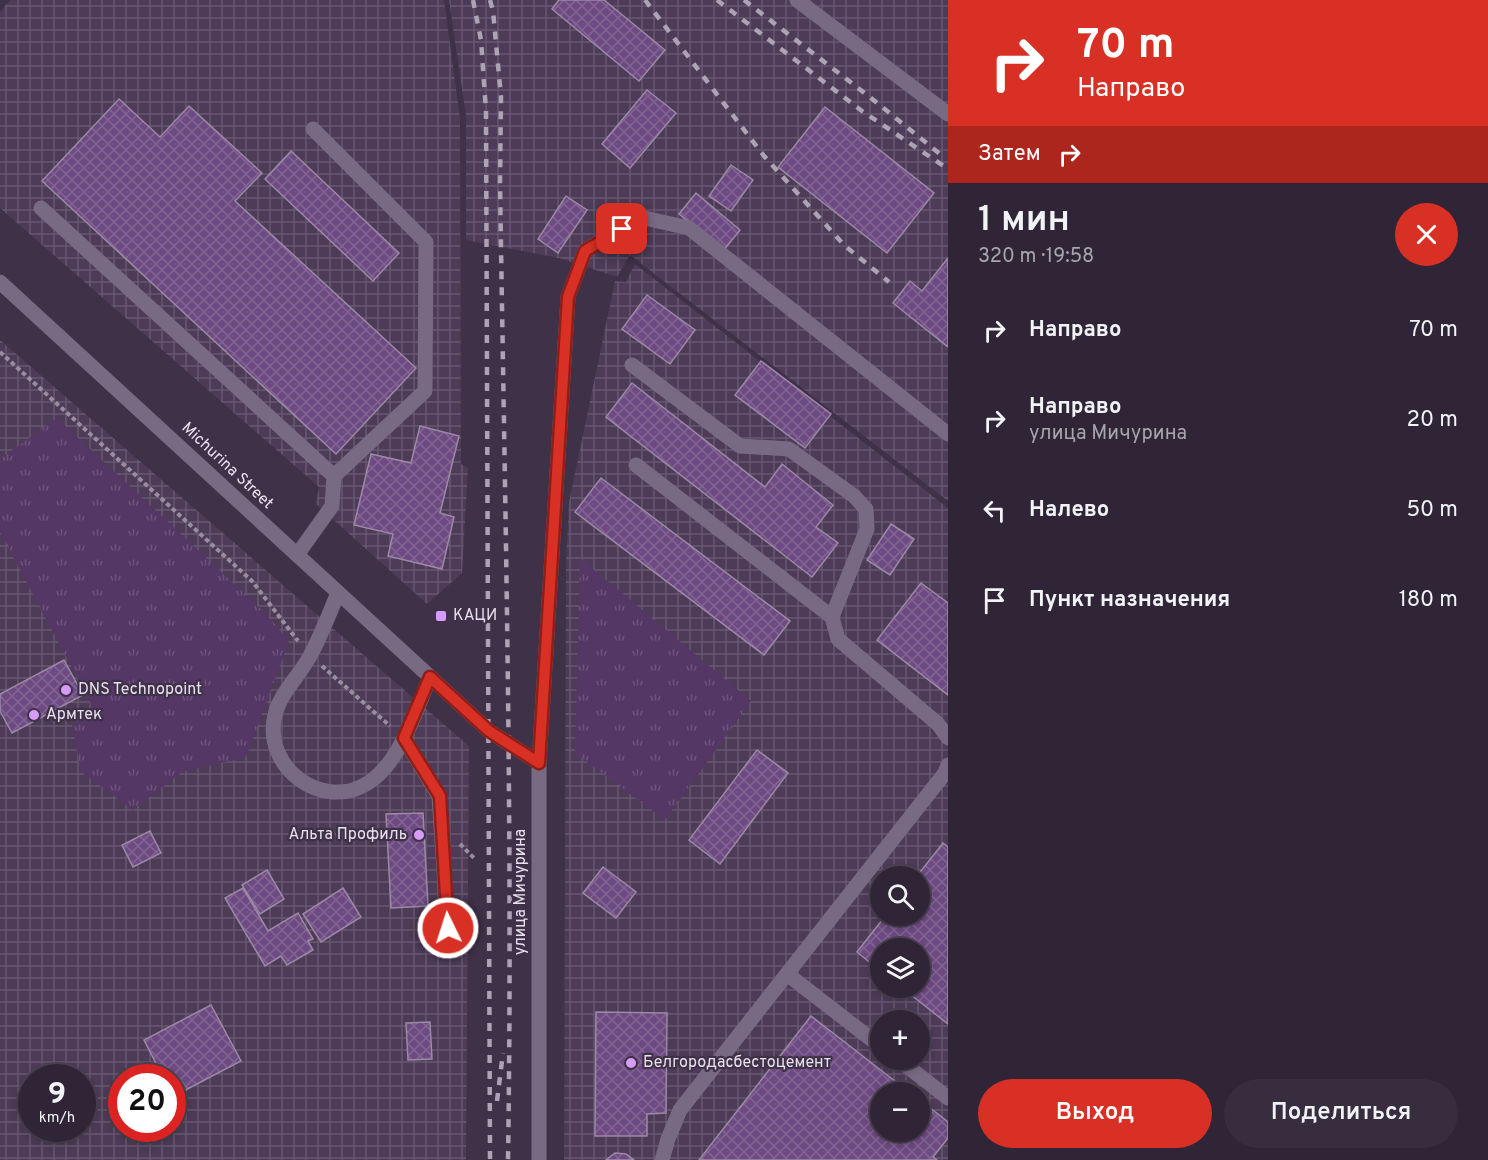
<!DOCTYPE html>
<html lang="ru">
<meta charset="utf-8">
<style>
body{margin:0;font-family:Overpass,sans-serif;background:#372d3e;color:#f1f3f6;height:100vh;display:flex;flex-direction:column;font-size:22px;white-space:nowrap}
*{box-sizing:border-box;margin:0}
p{font-size:20px;color:#a7a5ad}
.icon{flex:none;width:33px;height:33px;fill:none;stroke:currentColor;stroke-width:2;stroke-linecap:round;stroke-linejoin:round}
.map{position:relative;flex:1;overflow:hidden}
.panel{display:flex;flex-direction:column;background:#2f2536;width:540px}
.panel>*{flex:none}
.banner{background:#d93025;color:#fff;overflow:hidden}
.controls{position:absolute;left:870px;top:866px;display:grid;gap:12px}
.controls a{display:grid;place-items:center;width:60px;height:60px;border-radius:50%;background:#2f2536;box-shadow:0 3px 9px #0003,0 0 0 2px #4a4251;font-size:30px}
.speed{position:absolute;left:18px;top:1064px;display:flex;gap:12px;font-size:30px;font-weight:700;text-align:center}
.speed>*{display:grid;place-content:center;width:78px;height:78px;border-radius:50%;background:#2f2536;box-shadow:0 3px 9px #0003,0 0 0 2px #4a4251;line-height:1}
.speed small{font-size:15px;font-weight:400}
.speed .limit{border:9px solid #d22;background:#fff;color:#111}
.pin{position:absolute;display:grid;place-items:center;width:51px;height:51px;color:#fff;margin:-26px;border-radius:12px;box-shadow:0 3px 9px #0006}
.me{position:absolute;width:66px;margin:-33px;rotate:356deg;stroke-linejoin:round;filter:drop-shadow(0 0 4px #0008)}
.turn{display:flex;align-items:center;gap:21px;height:126px;padding:0 30px;font-size:27px}
.turn .icon{width:78px;height:78px;stroke-width:2.5}
.turn b{display:block;font-size:42px;line-height:51px}
.then{display:flex;align-items:center;height:57px;padding:0 30px;background:#0003;gap:12px;font-size:22px}
.round{display:grid;place-items:center;flex:none;width:63px;height:63px;border-radius:32px;background:#372d3e}
.summary{display:flex;align-items:center;justify-content:space-between;height:102px;padding:0 30px}
h1{font-size:36px;font-weight:600;line-height:45px}
.primary-button{display:flex;gap:12px;margin-top:auto;padding:12px 30px}
.primary-button a{flex:1;height:69px;border-radius:36px;background:#d93025;color:#fff;font-size:24px;font-weight:600;line-height:69px;text-align:center}
.primary-button a+a{background:#372d3e;color:#f1f3f6}
ul{padding:0;list-style:none}
li{display:flex;align-items:center;gap:18px;height:90px;padding:0 30px}
li div{flex:1}
li b{display:block;font-size:22px}
li em{font-style:normal}
main{display:flex;flex:1;min-height:0}
.map>svg:first-child{display:block}
</style>
<main>
<div class="map">
<svg width="948" height="1160" viewBox="0 0 948 1160">
<defs>
<pattern id="industrial-grid" width="8" height="8" patternUnits="userSpaceOnUse" patternTransform="scale(1.5)"><rect width="8" height="8" fill="#4d3b57"/><path d="M0 4h8M4 0v8" fill="none" stroke="#67576f"/></pattern>
<pattern id="park-tufts" width="24" height="20" patternUnits="userSpaceOnUse" patternTransform="scale(1.5)"><rect width="24" height="20" fill="#553765"/><path d="M3 7l-1-3M5 7V3M7 7l1-3M15 17l-1-3M17 17v-4M19 17l1-3" fill="none" stroke="#6d547b"/></pattern>
<pattern id="building-cross-hatch" width="8" height="8" patternUnits="userSpaceOnUse" patternTransform="scale(1.5)"><rect width="8" height="8" fill="#6e4a82"/><path d="M0 0l8 8M0 8l8-8" fill="none" stroke="#836494"/></pattern>
</defs>
<rect width="100%" height="100%" fill="#3f3148"/>
<g fill="url(#industrial-grid)" fill-rule="evenodd">
<path d="M10,0H444L460,118L461,464L468,468L462,573L427,604L316,504L319,487L0,208V12Z"/>
<path d="M449,0H948V501L630,255L617,277L559,258L466,240V116Z"/>
<path d="M635,264L948,508V1160H564L566,563L569,502L615,281L626,282ZM880,876H920V915H880ZM880,948H920V987H880ZM880,1020H920V1059H880ZM880,1092H920V1131H880Z"/>
<path d="M0,340L469,746L466,1160H0ZM32,1077H82V1128H32ZM122,1077H172V1128H122Z"/>
</g>
<g fill="url(#park-tufts)">
<path d="M57,418L265,613L289,641L246,757L182,772L133,810L81,772L72,726L93,708L0,532V459Z"/>
<path d="M580,558L751,701L665,820L575,753Z"/>
</g>
<g fill="url(#building-cross-hatch)" stroke="#9a8aa4" stroke-width="1.5">
<path d="M559,0H604L665,50L639,81L552,9Z"/>
<path d="M647,90L676,113L630,168L602,144Z"/>
<path d="M119,99L160,137L189,106L262,173L235,201L416,368L336,454L42,181Z"/>
<path d="M825,107L934,193L887,253L778,167Z"/>
<path d="M291,151L399,253L373,281L265,179Z"/>
<path d="M731,165L753,180L731,211L709,196Z"/>
<path d="M696,193L740,230L723,251L679,214Z"/>
<path d="M566,196L587,210L558,253L538,239Z"/>
<path d="M948,258V347L893,303L910,281L922,291Z"/>
<path d="M647,295L695,330L670,364L622,329Z"/>
<path d="M761,361L831,414L805,448L735,395Z"/>
<path d="M632,383L765,487L782,464L833,505L816,527L838,543L812,577L606,417Z"/>
<path d="M420,426L459,436L440,513L454,517L442,569L388,556L393,534L354,525L371,454L411,463Z"/>
<path d="M601,478L790,621L764,655L575,512Z"/>
<path d="M891,524L914,539L890,575L867,560Z"/>
<path d="M921,583L948,603V695L877,640Z"/>
<path d="M64,660L83,695L12,733L0,711V694Z"/>
<path d="M757,750L788,773L720,864L689,840Z"/>
<path d="M423,813L428,906L391,908L386,814Z"/>
<path d="M150,831L161,853L133,867L122,845Z"/>
<path d="M943,843L948,847V1024L901,987H920V948H880V971L857,952L886,915H920V876H917Z"/>
<path d="M603,867L636,892L616,918L583,893Z"/>
<path d="M267,870L284,899L260,914L242,885Z"/>
<path d="M243,888L268,931L298,913L313,939L308,941L313,950L287,965L281,956L265,966L225,898Z"/>
<path d="M343,888L361,917L321,942L303,914Z"/>
<path d="M211,1005L241,1061L174,1096L172,1077H163L144,1040Z"/>
<path d="M596,1012L667,1013L666,1113L647,1114V1136H595Z"/>
<path d="M811,1016L909,1092H880V1131H920V1100L948,1122V1138L933,1157L937,1160H699Z"/>
<path d="M430,1022L432,1059L408,1060L406,1023Z"/>
<path d="M615,1153L626,1154L634,1160H606Z"/>
</g>
<g fill="none" stroke-linecap="round" stroke-linejoin="round">
<g stroke="#998ea1" stroke-width="4" stroke-dasharray="4.5 3" stroke-linecap="butt">
<path d="M0,352L252,581L298,641"/>
<path d="M322,666L390,726"/>
<path d="M460,844L474,858"/>
</g>
<g stroke="#796a83" stroke-width="15">
<path d="M797,0L948,114"/>
<path d="M41,208L334,476"/>
<path d="M0,282L489,731L539,763V1160"/>
<path d="M632,365L740,446L789,449L854,496L866,509L867,529L832,617L838,639L938,724L948,738"/>
<path d="M636,465L832,617"/>
<path d="M297,555L332,506L334,476L425,391L426,242L313,129"/>
<path d="M338,593C329,614 321,636 310,656C300,675 280,693 275,715C262,767 322,812 368,783C400,763 416,710 430,677"/>
<path d="M404,738L439,796L448,928"/>
<path d="M539,763L568,297L585,251L640,217L689,228L948,434"/>
<path d="M787,974L880,1046"/>
<path d="M898,1059L948,1098"/>
<path d="M662,1160L668,1139L680,1110L945,773L948,765"/>
</g>
<g stroke="#ada3b4" stroke-width="4.5" stroke-dasharray="8 8" stroke-linecap="butt">
<path d="M473,0L481,40L486,111L490,1160"/>
<path d="M490,0L493,11L501,97L500,183C505,509 513,834 508,1160"/>
<path d="M645,0L764,156L844,245L889,282"/>
<path d="M717,0L862,111L948,169"/>
<path d="M744,0L871,98L940,154"/>
<path d="M497,1101L503,1053"/>
</g>
</g>
<g fill="none" stroke-linecap="round" stroke-linejoin="round">
<g stroke="#8d1f18" stroke-width="15">
<path id="route" d="M448,928L440,796L404,738L430,677L489,731L539,763L568,297L585,251L622,229"/>
</g>
<use href="#route" stroke="#d93025" stroke-width="10"/>
</g>
<g fill="#d79bf9" stroke="#3f3148" stroke-width="2">
<rect x="435" y="610" width="12" height="12" rx="3"/>
<circle cx="66" cy="690" r="6"/>
<circle cx="34" cy="715" r="6"/>
<circle cx="419" cy="835" r="6"/>
<circle cx="631" cy="1063" r="6"/>
</g>
<g text-anchor="middle" dominant-baseline="central" stroke-width="4.5" stroke-linejoin="round" paint-order="stroke">
<g font-size="16" fill="#e8e0ee" stroke="#3f3148">
<text transform="translate(227 466) rotate(43)">Michurina Street</text>
<text transform="translate(521 892) rotate(-90)">улица Мичурина</text>
</g>
<g font-size="16" fill="#e8e0ee" stroke="#3f3148" text-anchor="start">
<text x="453" y="616">КАЦИ</text>
<text x="78" y="690">DNS Technopoint</text>
<text x="46" y="715">Армтек</text>
<text x="407" y="835" text-anchor="end">Альта Профиль</text>
<text x="643" y="1063">Белгородасбестоцемент</text>
</g>
</g>
</svg>
<div class="controls">
<a><svg class="icon" aria-label="search" viewBox="0 0 24 24"><circle cx="10" cy="10" r="6"/><path d="M15 15l6 6"/></svg></a>
<a><svg class="icon" aria-label="layers" viewBox="0 0 24 24"><path d="M12 4l9 5-9 5-9-5zM3 14l9 5 9-5"/></svg></a>
<a>+</a>
<a>−</a>
</div>
<div class="speed"><div>9<small>km/h</small></div><div class="limit">20</div></div>
<div class="pin" style="left:622px;top:229px;background:#d93025"><svg class="icon" aria-label="arrive" viewBox="0 0 24 24"><path d="M6 21V4h12l-3 4 3 4H6"/></svg></div>
<svg class="me" style="left:448px;top:928px" viewBox="-20 -20 40 40"><circle r="17" fill="#d93025" stroke="#fff" stroke-width="3"/><path d="M0-11L8 9 0 5-8 9z" fill="#fff"/></svg>
</div>
<section class="panel">
<div class="banner">
<div class="turn"><svg class="icon" aria-label="right" viewBox="0 0 24 24"><path d="M7 20v-9h11M14 6l5 5-5 5"/></svg><div><b>70 m</b>Направо</div></div>
<div class="then">Затем<svg class="icon" aria-label="right" viewBox="0 0 24 24"><path d="M7 20v-9h11M14 6l5 5-5 5"/></svg></div>
</div>
<div class="summary"><div><h1>1 мин</h1><p>320 m · 19:58</p></div><a class="round" style="background:#d93025;color:#fff"><svg class="icon" aria-label="close" viewBox="0 0 24 24"><path d="M6 6l12 12M18 6L6 18"/></svg></a></div>
<ul>
<li><svg class="icon" aria-label="right" viewBox="0 0 24 24"><path d="M7 20v-9h11M14 6l5 5-5 5"/></svg><div><b>Направо</b></div><em>70 m</em></li>
<li><svg class="icon" aria-label="right" viewBox="0 0 24 24"><path d="M7 20v-9h11M14 6l5 5-5 5"/></svg><div><b>Направо</b><p>улица Мичурина</p></div><em>20 m</em></li>
<li><svg class="icon" aria-label="left" viewBox="0 0 24 24"><path d="M17 20v-9H6M10 6l-5 5 5 5"/></svg><div><b>Налево</b></div><em>50 m</em></li>
<li><svg class="icon" aria-label="arrive" viewBox="0 0 24 24"><path d="M6 21V4h12l-3 4 3 4H6"/></svg><div><b>Пункт назначения</b></div><em>180 m</em></li>
</ul>
<div class="primary-button"><a>Выход</a><a>Поделиться</a></div>
</section>
</main>
